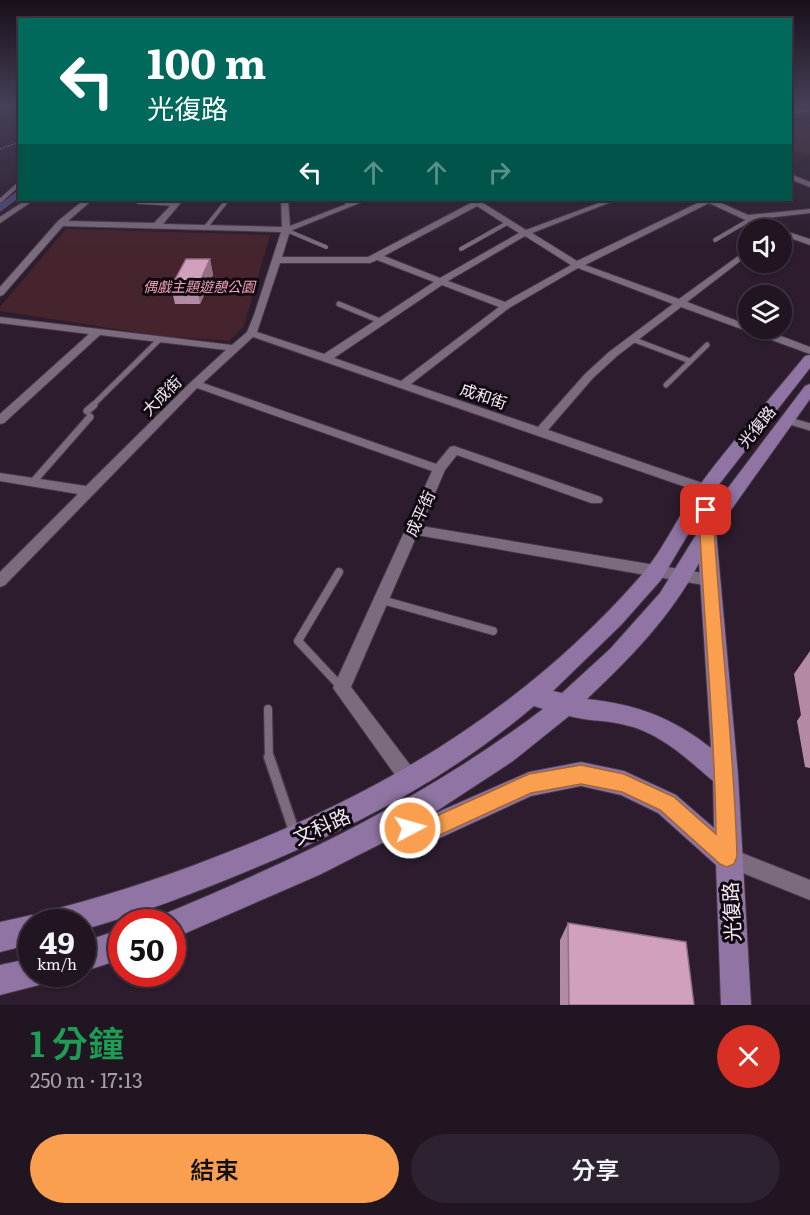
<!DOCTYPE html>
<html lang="zh-TW">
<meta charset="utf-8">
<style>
body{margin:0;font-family:Literata,"Noto Sans TC",serif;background:#2d222f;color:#f1f3f6;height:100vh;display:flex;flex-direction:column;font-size:22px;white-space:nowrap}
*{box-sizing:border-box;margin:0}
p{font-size:20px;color:#a29fa5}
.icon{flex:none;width:33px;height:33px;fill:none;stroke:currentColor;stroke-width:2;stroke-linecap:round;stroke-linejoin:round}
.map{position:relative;height:1005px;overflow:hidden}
.side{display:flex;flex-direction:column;background:#211522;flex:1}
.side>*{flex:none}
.top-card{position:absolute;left:18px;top:18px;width:774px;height:183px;border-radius:0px;box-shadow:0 2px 4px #0004,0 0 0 2px #3e3440;background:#00695c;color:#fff;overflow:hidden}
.buttons{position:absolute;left:738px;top:219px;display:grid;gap:12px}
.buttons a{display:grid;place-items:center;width:54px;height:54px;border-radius:50%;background:#211522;box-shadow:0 2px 4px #0004,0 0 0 2px #3e3440;font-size:30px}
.speed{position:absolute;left:18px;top:909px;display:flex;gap:12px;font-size:30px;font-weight:700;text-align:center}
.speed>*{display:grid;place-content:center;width:78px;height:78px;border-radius:50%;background:#211522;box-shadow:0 2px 4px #0004,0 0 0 2px #3e3440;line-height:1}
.speed small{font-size:15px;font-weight:400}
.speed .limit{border:9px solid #d22;background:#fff;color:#111}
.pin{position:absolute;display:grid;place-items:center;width:51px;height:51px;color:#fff;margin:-26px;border-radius:12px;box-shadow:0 3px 9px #0006}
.me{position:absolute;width:66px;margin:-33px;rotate:84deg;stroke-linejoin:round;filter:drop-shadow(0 0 4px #0008)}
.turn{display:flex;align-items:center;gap:21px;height:126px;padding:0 30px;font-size:27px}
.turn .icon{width:78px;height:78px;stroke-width:2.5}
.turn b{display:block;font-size:42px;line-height:51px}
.lanes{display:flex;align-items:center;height:57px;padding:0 30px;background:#0003;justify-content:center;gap:30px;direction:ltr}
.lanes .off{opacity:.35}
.round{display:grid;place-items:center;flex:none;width:63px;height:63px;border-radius:32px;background:#2d222f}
.overview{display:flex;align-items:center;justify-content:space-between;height:102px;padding:0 30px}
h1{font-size:36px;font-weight:600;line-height:45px;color:#1e9e55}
.button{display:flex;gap:12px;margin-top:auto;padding:12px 30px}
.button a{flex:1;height:69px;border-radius:36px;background:#fa9f4f;color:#111;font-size:24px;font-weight:600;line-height:69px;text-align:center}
.button a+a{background:#2d222f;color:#f1f3f6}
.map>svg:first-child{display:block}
</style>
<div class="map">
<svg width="810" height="1005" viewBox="0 0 810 1005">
<rect width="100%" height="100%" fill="#2c1c2d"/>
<g fill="#45242d">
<path d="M810,123V154L791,151V132L800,124Z"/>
<path d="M66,229L270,235L244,326L229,341L161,336L0,311V307Z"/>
</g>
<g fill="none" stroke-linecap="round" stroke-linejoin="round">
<path fill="#4d4b75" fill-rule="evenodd" d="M20,189V197L0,212V204Z"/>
<g stroke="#453846" stroke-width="5">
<g id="lane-far4">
<path d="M343,200L350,204"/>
<path d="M0,201L20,183"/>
<path d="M138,202L176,204"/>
<path d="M205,228L225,203"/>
<path d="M286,230L326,247"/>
<path d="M715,240L751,219"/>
<path d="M461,249L509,222"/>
</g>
</g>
<g stroke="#453846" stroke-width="7">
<g id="lane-far3">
<path d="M339,304L380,321"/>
<path d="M632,339L690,361"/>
<path d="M666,385L707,345"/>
<path d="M92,406L159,340"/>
</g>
</g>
<g stroke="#453846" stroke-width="9">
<g id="lane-far2">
<path d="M87,411L94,405"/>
<path d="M786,420L810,427"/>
<path d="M33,482L90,417"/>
</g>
</g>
<g stroke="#453846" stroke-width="10">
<g id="lane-far1">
<path d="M339,572L298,641L342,688"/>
<path d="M382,600L493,631"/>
<path d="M268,709L269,759"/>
</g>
</g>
<g stroke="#453846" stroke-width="13">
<path id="lane" d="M269,757L295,834"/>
</g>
<g stroke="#453846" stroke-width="2">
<g id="street">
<path d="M810,108V112L790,114V110Z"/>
<path d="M790,174L810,182V187L790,179Z"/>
<path d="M26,200H34L0,223V217Z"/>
<path d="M84,200H92L68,221L154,223L176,200H183L163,224L282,227L281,200H288L290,226L357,200H367L290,231L282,257H368L471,203L469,200H486L483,203L526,230L607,200H616L532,233L577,261L704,200H714L748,215L810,209V213L757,219L779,230H767L709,203L585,265L679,299L748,249V255L687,302L748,325V328H760L810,347V354L681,307L617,356L593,378L548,430L711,486L713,489L711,492L706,494L253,337L203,383L436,464L450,447L454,446L601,497L603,500L601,503H591L457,455L445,470L421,526L709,574L714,576L716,580L714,584L709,586L417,535L351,687L417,774L419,780L417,786L410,789L403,786L333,688L432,471L197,388L5,585L0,587V572L78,494L0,481V473L86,486L191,382L226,350L100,335L4,423L0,424V414L89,334L0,323V317L232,345L247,332L254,315L281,232L63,226L3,295L0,296V287L58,221ZM477,206L519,233L440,278L384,256ZM525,236L571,265L505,302L448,281ZM377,260L434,282L324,354L257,332L280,263H370ZM578,268L673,304L609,352L585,374L538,427L411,384L509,308ZM442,285L499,307L401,381L334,358Z"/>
<path d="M782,230L810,239V245L782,235Z"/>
<path d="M727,847L810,880V900L720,864L717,857L720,850Z"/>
</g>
</g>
<g stroke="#453846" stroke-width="2">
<g id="secondary">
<path d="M810,355V368L713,492L661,580L621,625L553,691L562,693L610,649L660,593L712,509L805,386L810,384V399L716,531L738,775L751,1005H721L716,865L658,813L621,795L581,786L531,796L431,842L388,840L319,875L172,939V922H159L162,915C299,858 424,799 543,709L534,706C449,778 353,828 250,870C195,893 140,914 82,930V922H45L49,912L59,908C121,892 181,871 241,847C394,786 529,703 639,578C663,551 678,516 699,486C732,441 770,399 805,356ZM699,563L711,748C672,717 635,704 587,699C630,658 672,616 699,563ZM569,716C586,721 604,720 621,724C658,731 685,757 713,781L714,828L676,795L624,771L581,762L529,772L429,816L513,761Z"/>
<path d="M32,915L42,919L44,922H32V944L0,952V922Z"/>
<path d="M122,929V959L82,972V942Z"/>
<path d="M32,958V974H47L43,984L0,995V965Z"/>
</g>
</g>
<path stroke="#8a7d8b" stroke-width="1.5" stroke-dasharray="1.5 1.5" stroke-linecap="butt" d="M0,149L20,142"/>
<use href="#lane-far4" stroke="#7c6a7e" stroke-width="4"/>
<use href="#lane-far3" stroke="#7c6a7e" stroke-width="5"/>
<use href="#lane-far2" stroke="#7c6a7e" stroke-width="7"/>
<use href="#lane-far1" stroke="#7c6a7e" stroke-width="8"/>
<use href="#lane" stroke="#7c6a7e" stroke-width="10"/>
<use href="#street" fill="#7c6a7e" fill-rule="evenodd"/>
<use href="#secondary" fill="#9074a3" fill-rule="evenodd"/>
</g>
<g fill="#b48aa3">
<path d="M210,259L213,275L200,304H175L171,287Z"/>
<path d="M810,651V768L805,767L797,721L801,715L794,674Z"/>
<path d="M568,923L694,1005H560V940Z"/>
</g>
<path fill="#927084" d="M210,259L213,275L200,304L197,288Z"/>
<g fill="#d1a0bd" stroke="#927084" stroke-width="1.5">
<path d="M186,259H210L197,288L171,287Z"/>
<path d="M568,923L686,942L694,1005H569Z"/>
</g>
<linearGradient id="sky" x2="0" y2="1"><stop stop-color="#180f19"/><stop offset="0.43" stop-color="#454057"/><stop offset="1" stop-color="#454057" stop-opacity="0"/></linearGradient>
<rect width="810" height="245" fill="url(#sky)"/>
<path fill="#fa9f4f" stroke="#a26733" stroke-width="1.5" d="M706,505L713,510C719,626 734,741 737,856L734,864L727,867L720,864L660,810L622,792L581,784L531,793L431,839L403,835L400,828L403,821L410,818L430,819L529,774L581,765L624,774L674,797L716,834C715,726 703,618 699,510Z"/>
<g text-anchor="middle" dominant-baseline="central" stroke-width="6" stroke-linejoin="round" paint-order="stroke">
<g font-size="14" font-style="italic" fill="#f4a3b9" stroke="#100911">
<text x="199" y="286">偶戲主題遊憩公園</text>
</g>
<g font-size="16" fill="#f3e8f4" stroke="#100911">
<text transform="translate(161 395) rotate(-45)">大成街</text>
<text transform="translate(484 395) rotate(19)">成和街</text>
<text transform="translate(756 426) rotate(-51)">光復路</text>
<text transform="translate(419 513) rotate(-65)">成平街</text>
</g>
<g font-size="20" fill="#f3e8f4" stroke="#100911">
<text transform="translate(321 825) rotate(-24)">文科路</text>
<text transform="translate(730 912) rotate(-93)">光復路</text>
</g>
</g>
</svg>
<div class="buttons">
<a><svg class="icon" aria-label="sound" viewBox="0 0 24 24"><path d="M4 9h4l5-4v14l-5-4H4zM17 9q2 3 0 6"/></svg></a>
<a><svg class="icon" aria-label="layers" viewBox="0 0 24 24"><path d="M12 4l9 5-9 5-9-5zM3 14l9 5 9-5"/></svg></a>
</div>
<div class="speed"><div>49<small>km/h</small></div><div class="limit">50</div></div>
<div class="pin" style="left:706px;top:510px;background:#d93025"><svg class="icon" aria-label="arrive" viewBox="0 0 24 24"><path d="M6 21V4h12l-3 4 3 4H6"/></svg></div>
<svg class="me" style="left:410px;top:828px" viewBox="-20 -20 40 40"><circle r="17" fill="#fa9f4f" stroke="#fff" stroke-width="3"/><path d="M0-11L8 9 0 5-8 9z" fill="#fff"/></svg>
<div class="top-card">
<div class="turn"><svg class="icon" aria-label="left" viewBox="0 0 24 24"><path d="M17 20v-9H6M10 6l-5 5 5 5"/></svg><div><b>100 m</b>光復路</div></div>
<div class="lanes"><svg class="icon" aria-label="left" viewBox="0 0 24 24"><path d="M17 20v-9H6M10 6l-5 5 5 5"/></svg><svg class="icon off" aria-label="ahead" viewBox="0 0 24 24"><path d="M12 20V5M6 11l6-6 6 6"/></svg><svg class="icon off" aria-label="ahead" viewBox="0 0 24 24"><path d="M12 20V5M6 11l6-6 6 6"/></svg><svg class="icon off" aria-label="right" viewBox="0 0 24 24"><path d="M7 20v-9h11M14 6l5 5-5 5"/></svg></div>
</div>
</div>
<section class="side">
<div class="overview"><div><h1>1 分鐘</h1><p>250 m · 17:13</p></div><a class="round" style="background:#d93025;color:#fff"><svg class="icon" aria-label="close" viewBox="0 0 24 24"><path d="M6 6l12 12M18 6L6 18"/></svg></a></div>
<div class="button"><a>結束</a><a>分享</a></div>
</section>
